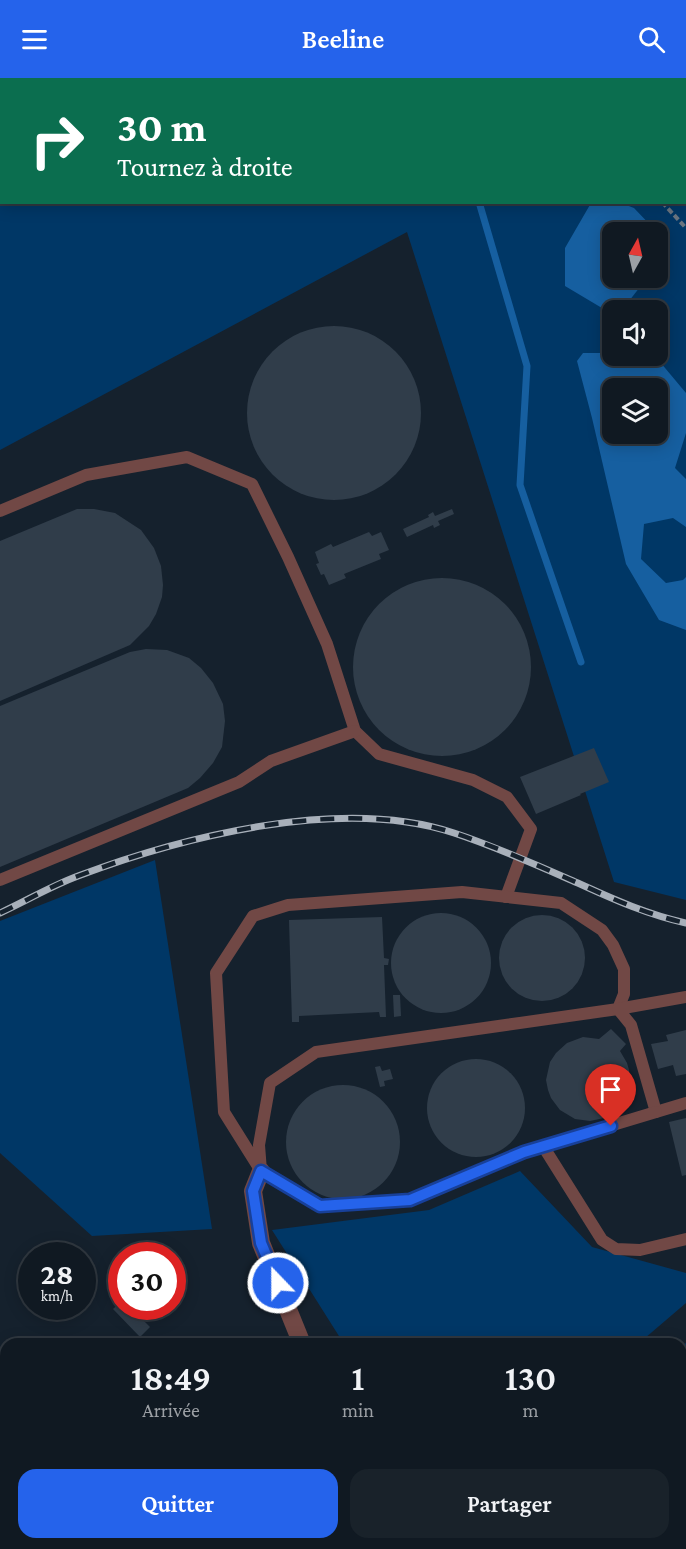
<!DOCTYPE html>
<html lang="fr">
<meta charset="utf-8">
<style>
body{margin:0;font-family:"Crimson Pro",serif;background:#19222a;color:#f1f3f6;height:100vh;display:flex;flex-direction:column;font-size:22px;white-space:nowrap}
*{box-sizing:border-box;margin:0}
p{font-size:20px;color:#9ca0a5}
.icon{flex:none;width:33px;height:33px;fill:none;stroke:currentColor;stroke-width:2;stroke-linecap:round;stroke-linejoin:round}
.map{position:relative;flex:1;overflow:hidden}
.details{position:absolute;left:0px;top:1260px;width:687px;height:212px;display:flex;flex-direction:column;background:#101922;border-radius:18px 18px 0 0;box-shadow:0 3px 15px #0003,0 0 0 2px #303840}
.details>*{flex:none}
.guide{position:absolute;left:0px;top:0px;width:687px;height:126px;box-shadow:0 3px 15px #0003,0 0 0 2px #303840;background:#0b6e4f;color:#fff;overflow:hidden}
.needle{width:39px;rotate:8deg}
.controls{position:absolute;left:602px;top:144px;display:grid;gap:12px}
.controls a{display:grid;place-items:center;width:66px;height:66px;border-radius:12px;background:#101922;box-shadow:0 3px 15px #0003,0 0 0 2px #303840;font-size:30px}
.speed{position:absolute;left:18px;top:1164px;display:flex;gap:12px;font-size:30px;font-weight:700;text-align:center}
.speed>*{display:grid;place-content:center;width:78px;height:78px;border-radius:50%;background:#101922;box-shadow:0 3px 15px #0003,0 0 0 2px #303840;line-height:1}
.speed small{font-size:15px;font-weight:400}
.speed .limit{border:9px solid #d22;background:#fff;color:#111}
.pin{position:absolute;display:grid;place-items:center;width:51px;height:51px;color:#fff;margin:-62px -26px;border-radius:50% 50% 50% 0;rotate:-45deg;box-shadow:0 0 6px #0007}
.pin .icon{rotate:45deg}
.me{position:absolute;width:66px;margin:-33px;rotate:338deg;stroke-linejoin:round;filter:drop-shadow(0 0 4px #0008)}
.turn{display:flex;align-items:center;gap:21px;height:126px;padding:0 18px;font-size:27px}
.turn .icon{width:78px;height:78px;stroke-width:2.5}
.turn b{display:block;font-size:42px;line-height:51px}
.eta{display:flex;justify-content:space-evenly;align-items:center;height:102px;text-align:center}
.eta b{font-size:36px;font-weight:600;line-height:42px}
.button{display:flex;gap:12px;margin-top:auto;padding:12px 18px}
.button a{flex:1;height:69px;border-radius:18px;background:#2563eb;color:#fff;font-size:24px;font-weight:600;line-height:69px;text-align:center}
.button a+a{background:#19222a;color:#f1f3f6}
header{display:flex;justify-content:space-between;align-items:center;height:78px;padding:0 18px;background:#2563eb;color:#fff;font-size:27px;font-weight:600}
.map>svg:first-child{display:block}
</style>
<header><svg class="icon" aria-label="menu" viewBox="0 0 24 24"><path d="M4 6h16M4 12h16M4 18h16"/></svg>Beeline<svg class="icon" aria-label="search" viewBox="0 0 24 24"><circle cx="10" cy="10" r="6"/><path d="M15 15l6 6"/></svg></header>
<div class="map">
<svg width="686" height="1471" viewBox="0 0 686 1471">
<rect width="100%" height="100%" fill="#15212d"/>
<g fill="#003766" fill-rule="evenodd">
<path d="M0,0H686V822L614,804L407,154L0,372ZM2,2H686V124H2ZM612,154H657V200H612ZM612,232H657V278H612ZM612,310H657V356H612Z"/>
<path d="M155,782L212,1151L92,1158L0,1075V843Z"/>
<path d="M520,1093L592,1169L686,1195V1225L638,1266H344L272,1152L429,1132Z"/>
<path d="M686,1265V1379L681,1384V1269Z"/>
<path d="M472,1466H589L583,1471H475Z"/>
</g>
<g fill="#165fa0" fill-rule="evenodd">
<path d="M591,125H621L634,130L657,154H612V200H647L622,232H612V236L565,208V170Z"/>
<path d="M583,275H612V278H655L686,315V355L675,390L686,401V449L673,440L644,446L641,481L666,505L683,502L686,499V552L659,542L626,486L592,340L577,283ZM657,310V356H612V310Z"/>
</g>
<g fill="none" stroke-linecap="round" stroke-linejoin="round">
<g stroke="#165fa0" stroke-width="7">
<path d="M427,0L428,2"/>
<path d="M479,124L527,288L520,407L581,584"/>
</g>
</g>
<g fill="#303d4a">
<circle cx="334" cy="335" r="87"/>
<path d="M77,431H94L115,435L141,452L154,470L161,488L163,507L162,519L156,536L149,548L130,567L0,623V463Z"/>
<path d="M452,431L454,436L438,443L440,447L434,450L433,447L407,459L403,451L429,439L428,437L433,434L435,438Z"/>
<path d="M369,454L372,458L381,454L389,472L379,476L381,481L344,496L346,500L329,507L324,496L321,497L316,486L319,485L315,474L331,466L333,469Z"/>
<circle cx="442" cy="589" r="89"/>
<path d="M146,571L167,572L189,580L201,590L213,605L223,626L225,643L222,669L213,685L200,700L188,710L0,789V628L130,574Z"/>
<path d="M594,670L609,704L580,716L581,717L536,736L520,699Z"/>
<circle cx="441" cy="885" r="50"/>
<circle cx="542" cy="880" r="43"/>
<path d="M382,839L384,880L389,881L388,887H384L386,939H380L379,934L299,938V944H292L289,842Z"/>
<path d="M393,917H400L401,938L394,939Z"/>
<path d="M611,951L626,966L620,973L627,985L629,992L630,1006L627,1018L617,1031L604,1040L590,1043L575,1041L560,1032L551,1020L548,1012L546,1002L550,984L556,975L567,965L583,959L599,961Z"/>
<path d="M686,952V996L676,998L673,987L658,991L651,966L668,963L666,957Z"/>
<circle cx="476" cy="1030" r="49"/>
<path d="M380,988L382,993L390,991L393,1001L384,1003L385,1008L380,1009L375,989Z"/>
<circle cx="343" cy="1064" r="57"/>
<path d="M686,1040V1097L682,1098L669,1044Z"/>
<path d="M122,1223V1228H129L150,1249L140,1259L113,1231Z"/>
<path d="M6,1295V1317L0,1311V1301Z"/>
<path d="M15,1466H34L40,1471H20Z"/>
<path d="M153,1466H195L190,1471H159Z"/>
<path d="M286,1466H302L303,1467L298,1471H280Z"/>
</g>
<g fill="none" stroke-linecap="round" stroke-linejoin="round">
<g stroke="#6a747f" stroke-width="4" stroke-dasharray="6 3" stroke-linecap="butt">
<path d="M544,0L546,2"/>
<path d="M662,124L686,150"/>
</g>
<g stroke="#714845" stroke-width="12">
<path d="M0,433L86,397L187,379L252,406L288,479L327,566L355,653L379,676L473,702L507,719L531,751L506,819"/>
<path d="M0,802L239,704L271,683L355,653"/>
<path d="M462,814L561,825L602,852L613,867L624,891V916L618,931L316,974L270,1005L259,1067L261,1093L224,1034L216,895L253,838L288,827Z"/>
<path d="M686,919L618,931L631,947L656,1034L686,1025"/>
<path d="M543,1068L602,1162L616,1171L640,1172L686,1161"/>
<path d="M261,1093L320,1128L410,1122L523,1074L656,1034"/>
</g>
<g stroke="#714845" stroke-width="18">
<path d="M261,1093L253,1113L261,1165L302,1266"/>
<path d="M0,1395L6,1401"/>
<path d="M70,1466L76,1471"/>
<path d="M379,1466L381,1471"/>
</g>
<g stroke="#a8b0ba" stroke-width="7">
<g id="rail">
<path d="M0,835C26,823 51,808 78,798C184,758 343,718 454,755C497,769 539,788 580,806C615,822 649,837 686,845"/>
<path d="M681,1450L686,1445"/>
<path d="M660,1471L665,1466"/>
<path d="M679,1471L686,1464"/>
</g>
</g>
<use href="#rail" stroke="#15212d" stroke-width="4.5" stroke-dasharray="14" stroke-linecap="butt"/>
</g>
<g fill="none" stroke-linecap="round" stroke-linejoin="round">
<g stroke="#184099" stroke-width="15">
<path id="route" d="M278,1205L261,1165L253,1113L261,1093L320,1128L410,1122L524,1074L611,1048"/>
</g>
<use href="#route" stroke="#2563eb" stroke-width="10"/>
</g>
</svg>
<div class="controls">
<a><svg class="needle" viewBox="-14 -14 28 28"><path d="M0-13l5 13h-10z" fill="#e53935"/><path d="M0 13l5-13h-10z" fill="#9ca0a5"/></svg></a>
<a><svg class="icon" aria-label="sound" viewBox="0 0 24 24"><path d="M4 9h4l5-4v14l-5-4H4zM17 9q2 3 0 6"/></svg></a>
<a><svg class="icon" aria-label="layers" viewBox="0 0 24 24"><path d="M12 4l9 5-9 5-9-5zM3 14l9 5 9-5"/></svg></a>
</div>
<div class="speed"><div>28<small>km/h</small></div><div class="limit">30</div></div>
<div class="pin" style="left:611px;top:1048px;background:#d93025"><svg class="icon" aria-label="arrive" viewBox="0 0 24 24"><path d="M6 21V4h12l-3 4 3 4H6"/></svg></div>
<svg class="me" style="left:278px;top:1205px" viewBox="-20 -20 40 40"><circle r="17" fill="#2563eb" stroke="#fff" stroke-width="3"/><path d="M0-11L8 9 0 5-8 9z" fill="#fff"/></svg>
<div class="guide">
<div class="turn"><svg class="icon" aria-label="right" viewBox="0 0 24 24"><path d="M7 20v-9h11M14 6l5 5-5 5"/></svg><div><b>30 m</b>Tournez à droite</div></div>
</div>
<section class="details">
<div class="eta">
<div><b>18:49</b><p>Arrivée</p></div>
<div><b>1</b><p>min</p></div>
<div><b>130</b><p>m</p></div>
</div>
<div class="button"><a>Quitter</a><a>Partager</a></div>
</section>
</div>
